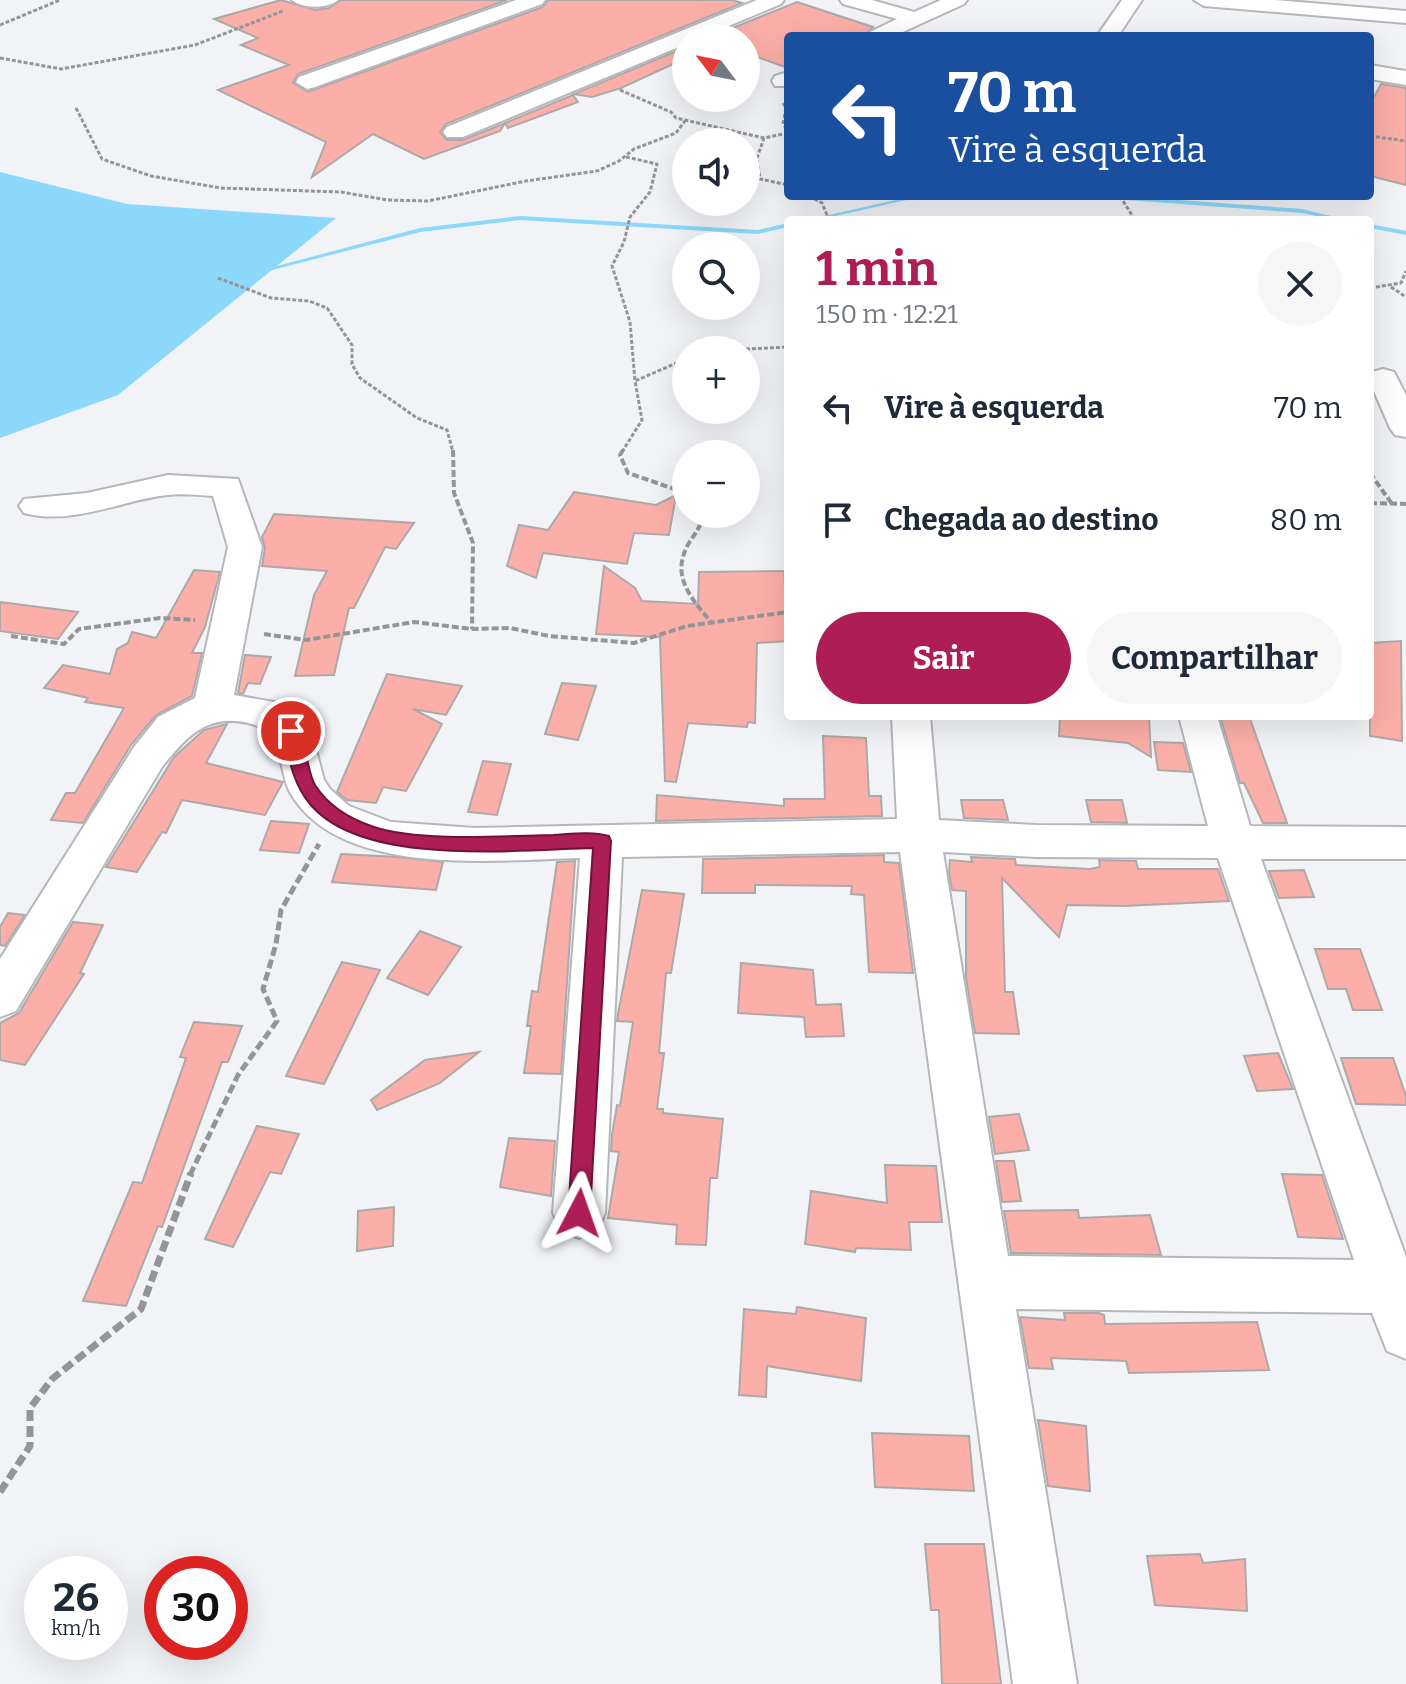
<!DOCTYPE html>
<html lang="pt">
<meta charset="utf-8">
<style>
body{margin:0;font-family:Bitter,serif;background:#f6f6f7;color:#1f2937;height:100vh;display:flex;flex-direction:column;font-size:30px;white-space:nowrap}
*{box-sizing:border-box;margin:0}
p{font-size:26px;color:#747a83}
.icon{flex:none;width:44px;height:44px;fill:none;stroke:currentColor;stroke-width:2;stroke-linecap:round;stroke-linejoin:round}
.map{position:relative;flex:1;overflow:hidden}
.panel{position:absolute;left:784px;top:216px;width:590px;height:504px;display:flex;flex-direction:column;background:#fff;border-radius:8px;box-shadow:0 8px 32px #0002}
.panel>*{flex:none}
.top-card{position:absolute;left:784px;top:32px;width:590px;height:168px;border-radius:8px;box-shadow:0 8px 32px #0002;background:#1a4fa0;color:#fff;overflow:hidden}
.needle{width:52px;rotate:302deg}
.buttons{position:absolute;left:672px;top:24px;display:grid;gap:16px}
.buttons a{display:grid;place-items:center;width:88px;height:88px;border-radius:50%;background:#fff;box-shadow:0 8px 32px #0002;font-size:40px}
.speed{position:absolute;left:24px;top:1556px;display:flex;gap:16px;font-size:40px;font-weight:700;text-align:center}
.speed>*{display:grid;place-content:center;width:104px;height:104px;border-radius:50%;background:#fff;box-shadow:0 8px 32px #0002;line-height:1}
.speed small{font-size:20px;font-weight:400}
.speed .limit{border:12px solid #d22;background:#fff;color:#111}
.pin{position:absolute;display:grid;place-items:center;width:68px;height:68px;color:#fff;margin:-34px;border:4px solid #fff;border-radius:50%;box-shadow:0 2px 8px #0007}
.me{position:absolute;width:88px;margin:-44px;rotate:4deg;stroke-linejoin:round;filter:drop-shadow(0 0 6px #0008)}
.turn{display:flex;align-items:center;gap:28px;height:168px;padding:0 32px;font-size:36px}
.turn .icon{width:104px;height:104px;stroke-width:2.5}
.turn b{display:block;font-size:56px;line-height:68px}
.round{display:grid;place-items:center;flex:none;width:84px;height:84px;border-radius:42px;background:#f6f6f7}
.overview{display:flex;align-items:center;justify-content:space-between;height:136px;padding:0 32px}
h1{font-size:48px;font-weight:700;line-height:60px;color:#ad1d56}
.action{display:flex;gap:16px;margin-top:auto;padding:16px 32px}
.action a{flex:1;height:92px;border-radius:48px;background:#ad1d56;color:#fff;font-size:32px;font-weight:700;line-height:92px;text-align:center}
.action a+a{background:#f6f6f7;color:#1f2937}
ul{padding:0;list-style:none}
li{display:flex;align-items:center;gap:24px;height:112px;padding:0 32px}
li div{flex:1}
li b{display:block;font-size:30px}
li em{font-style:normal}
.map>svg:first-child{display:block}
</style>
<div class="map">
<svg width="1406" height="1684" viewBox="0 0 1406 1684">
<rect width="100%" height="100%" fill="#f1f3f7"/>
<path fill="#8cd8fb" d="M0,172L127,204L336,218L118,395L0,438Z"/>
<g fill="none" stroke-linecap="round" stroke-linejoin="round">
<g fill="#8cd8fb" fill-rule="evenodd">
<path d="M913,196H924L818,220H807Z"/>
<path d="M1097,196H1124L1302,209L1348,220H1336L1302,213L1100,198Z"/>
<path d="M520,216L758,230L788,223V227L758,234L520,220L420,232L261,273L258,271L420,228Z"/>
<path d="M1370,224L1406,231V235L1370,228Z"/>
</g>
</g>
<g fill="#fbafa8" stroke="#aea9a9" stroke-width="2">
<path d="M281,0L315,10L329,8L341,0H507L298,74L293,83L308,92L543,7L548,0H732L742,3L446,124L440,132L447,140H463L505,123L500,131L424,159L373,134L312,177L326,142L218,90L289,65L241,45L258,38L214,19Z"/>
<path d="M797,2L873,27L864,36H788V68L746,53V38H708Z"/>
<path d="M686,47V58L621,88L592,97L574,94Z"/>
<path d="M1381,84L1406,88V185L1370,176V104Z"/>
<path d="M573,95L578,102L508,128L505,123Z"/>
<path d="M574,492L656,505L676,495L669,535L634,533L627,564L543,553L536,578L507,566L519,525L548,530Z"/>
<path d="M274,514L414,523L396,549L385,547L354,608H349L334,675L295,676L314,595L327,571L262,566L265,548L262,537Z"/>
<path d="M604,566L635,588L642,601L698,604L699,572L784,571L788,641L757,643L755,723L748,722L747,727L688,723L676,782L665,781L660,637L596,634Z"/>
<path d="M194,570L220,572L205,627L192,653H202L192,696L156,715L131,745L83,823L51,820L66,793H75L124,708L85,702L88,698L44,688L63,665L110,674L117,649L128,643L132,632L156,638Z"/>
<path d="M0,602L78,612L58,639L0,631Z"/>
<path d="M1401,641L1402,741L1370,736V643Z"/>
<path d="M245,655L271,657L260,684L248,683L243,694L238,693Z"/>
<path d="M387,674L462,686L446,715L413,709L442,724L406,791L383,787L376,803L347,800L337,792Z"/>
<path d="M562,683L596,686L578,740L545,734Z"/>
<path d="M1060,716H1149L1151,757L1128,743L1059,736Z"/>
<path d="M1220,716H1249L1287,823H1263L1244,783H1240Z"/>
<path d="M227,724L206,763L283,782L265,815L182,800L166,833L162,832L137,872L106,867L174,757L204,730Z"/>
<path d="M823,736L866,738L869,796H881L882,816L656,821L657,795L784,806V799H825Z"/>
<path d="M1154,742L1183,743L1191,772L1158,770Z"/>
<path d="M483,761L511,764L497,815L468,812Z"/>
<path d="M961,800H1003L1008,820L964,818Z"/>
<path d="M1086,800H1122L1127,823L1091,822Z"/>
<path d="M271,821L309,824L299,853L260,850Z"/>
<path d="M341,854L398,857L443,862L436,890L332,882Z"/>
<path d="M884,855V862L899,863L913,973L869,972L864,895L851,894L852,886L755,885V893H702L703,859Z"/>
<path d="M971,857L1015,859L1016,865L1090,869L1100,867L1099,860L1136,861L1138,869H1218L1229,901L1124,906L1067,905L1059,937L1002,878L1005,992H1013L1019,1034L975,1033L966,978V891L952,890L949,873L950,860L972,862Z"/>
<path d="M575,861L561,1074L524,1073L531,1026H527L532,991L538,992L557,862Z"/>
<path d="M1304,870L1314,897L1279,898L1269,871Z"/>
<path d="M642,890L684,894L671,973H666L659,1053H664L657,1109H663V1113L723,1119L717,1178H710L706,1245L676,1244L677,1225L608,1218L619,1152L611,1151L612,1135L617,1105L620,1106L633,1022L617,1021L618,1014Z"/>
<path d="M8,913L25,915L5,946L0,945V927Z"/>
<path d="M73,922L103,925L80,973L84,974L25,1065L0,1060V1023L19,1013Z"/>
<path d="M420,931L461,947L428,995L387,978Z"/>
<path d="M1315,949H1360L1382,1010H1353L1346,989H1328Z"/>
<path d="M342,962L380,970L324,1084L286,1076Z"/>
<path d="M741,963L813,970L816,1005L841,1004L844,1036L806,1037L804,1017L738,1013Z"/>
<path d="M194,1022L242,1026L228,1062H222L162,1227L158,1226L126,1306L83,1301L133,1182L142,1183L186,1058L180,1057Z"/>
<path d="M479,1052L440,1083L377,1110L371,1100L425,1060Z"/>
<path d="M1278,1053L1293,1089L1257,1091L1244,1056Z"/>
<path d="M1341,1058H1393L1406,1096V1105L1356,1104Z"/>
<path d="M1019,1114L1029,1150L995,1154L989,1117Z"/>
<path d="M257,1126L299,1134L281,1174L270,1172L233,1247L205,1239Z"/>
<path d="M509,1138L555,1141L551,1196L500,1187Z"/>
<path d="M996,1161H1014L1021,1201L1002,1202Z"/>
<path d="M885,1165L936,1166L942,1222H909L911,1250L856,1248L855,1252L805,1244L811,1191L887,1203Z"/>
<path d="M1282,1174L1322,1175L1343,1239L1298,1237Z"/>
<path d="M394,1207L393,1246L357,1251L358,1211Z"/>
<path d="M1078,1210L1079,1218L1150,1215L1161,1255L1011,1253L1004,1211Z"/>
<path d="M797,1307L866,1318L861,1381L767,1366L766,1397L739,1395L744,1309L796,1314Z"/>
<path d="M1064,1313H1099L1104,1315L1105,1324L1257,1322L1269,1370L1129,1373L1126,1361L1051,1358L1053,1369L1029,1368L1020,1317L1065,1320Z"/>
<path d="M1038,1420L1086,1426L1090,1491L1048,1486Z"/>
<path d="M872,1433L969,1436L974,1491L875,1487Z"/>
<path d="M925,1544H984L1001,1684H942L939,1610H931Z"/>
<path d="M1200,1554L1203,1563L1245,1559L1247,1611L1155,1605L1147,1556Z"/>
</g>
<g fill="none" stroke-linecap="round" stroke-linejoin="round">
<g stroke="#b6b7bb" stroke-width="4">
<g id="minor">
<path d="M292,0H338C328,9 302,9 292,0Z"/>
<path d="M516,0H545L542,4L315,87L307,89L296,82L299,77Z"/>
<path d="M757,0H784L781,4L700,38H686V44L463,137H447L443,132L447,127Z"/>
<path d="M840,0H872L914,12L941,0H967L964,4L894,36H867L870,32L897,19L843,4Z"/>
<path d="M1122,0H1142L1118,36H1097Z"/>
<path d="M1194,0H1275L1406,11V23L1204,6Z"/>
<path d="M1370,65L1406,71V85L1370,79Z"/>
<path d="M788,72V86H775L772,81L775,76Z"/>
<path d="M1383,369L1394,372L1406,395V437L1395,435L1390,428L1370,382L1372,372Z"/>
<path d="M168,475L238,479L262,547L234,695L285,704L305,721L311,731L324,780L330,789L349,806L391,822L475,828L897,819L892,716H930L939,820L1037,825L1208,826L1179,716H1217L1250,826L1406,827V859H1261L1406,1257V1359L1387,1351L1372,1313L1016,1309L1077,1684H1013L900,852L622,857L605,1213L597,1231L579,1238L561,1231L553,1213L580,858C495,860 341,878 291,794C279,775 283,734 258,726C212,710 189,733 162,767L16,1011L0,1017V959L134,747L158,717L195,698L228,547L213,496C198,495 182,493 168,495C121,500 73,526 24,513L19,506L24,499L87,493ZM943,852L1037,857L1218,858L1354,1260L1008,1256Z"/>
</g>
</g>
<g stroke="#939597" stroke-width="3" stroke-dasharray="4 2" stroke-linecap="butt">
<path d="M0,25L60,0"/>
<path d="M0,58L61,69L195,45L283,11"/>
<path d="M620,90L671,112L676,118L764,138"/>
<path d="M783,103L786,108L783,124L788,130"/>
<path d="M76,108L102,159L151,176L221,188L341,192L388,200L428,201L526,181L597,171L619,161L634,149L676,133L685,121"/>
<path d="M788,133L764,138L757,158L760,179L788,185"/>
<path d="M1370,136L1406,141"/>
<path d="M626,157L657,164L650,192L630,217L624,242L612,266L630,322L635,381"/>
<path d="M809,196L822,203L829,220"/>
<path d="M1120,196L1135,220"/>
<path d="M218,278L271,298L309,301L327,308L352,345V364L360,378L417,418L447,430L453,452"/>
<path d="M1391,287L1406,297"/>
<path d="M1370,288L1401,283L1406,271"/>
<path d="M728,350L788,347"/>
<path d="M622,452L642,420L635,381L686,359"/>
</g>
<g stroke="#939597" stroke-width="4" stroke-dasharray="7 3" stroke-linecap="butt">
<path d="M453,450L454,493L473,543L472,629"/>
<path d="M623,450L620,455L628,473L686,493"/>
<path d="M1370,473L1392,504"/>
<path d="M1370,503L1406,504"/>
<path d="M702,514C702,526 696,532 689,543C670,575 690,597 711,622"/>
<path d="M264,634L306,640L414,622L472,629L510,628L549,636L634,643L687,626L788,612"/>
<path d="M11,636L64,644L79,629L160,618L195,620"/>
</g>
<path stroke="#939597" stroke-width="5" stroke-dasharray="9 4" stroke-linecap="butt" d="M190,1175L238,1075L277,1021L263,989L276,944L281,910L319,844"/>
<path stroke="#939597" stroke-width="7" stroke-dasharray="11 5" stroke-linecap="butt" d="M0,1492L30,1446V1408L52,1379L141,1309L191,1173"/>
<use href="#minor" fill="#fff" fill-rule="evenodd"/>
</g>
<path fill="#ad1d56" stroke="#701338" stroke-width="2" d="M291,724C306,729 306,771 315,785C329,807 350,819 374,827C420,842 504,836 553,835C571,834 592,831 609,836L611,841L590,1213L587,1220L579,1223L571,1220L568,1213L593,848C517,850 362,867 310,804C292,783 289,756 282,731Z"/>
</svg>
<div class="buttons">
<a><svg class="needle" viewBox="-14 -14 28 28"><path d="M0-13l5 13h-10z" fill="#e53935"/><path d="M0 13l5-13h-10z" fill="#747a83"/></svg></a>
<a><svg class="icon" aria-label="sound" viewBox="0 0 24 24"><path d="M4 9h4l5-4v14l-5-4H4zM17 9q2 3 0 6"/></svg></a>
<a><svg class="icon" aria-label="search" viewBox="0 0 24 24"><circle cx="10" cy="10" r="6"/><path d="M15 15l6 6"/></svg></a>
<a>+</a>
<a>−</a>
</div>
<div class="speed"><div>26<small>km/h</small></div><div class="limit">30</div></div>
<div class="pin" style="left:291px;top:731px;background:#d93025"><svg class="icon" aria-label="arrive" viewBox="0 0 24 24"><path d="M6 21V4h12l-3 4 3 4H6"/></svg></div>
<svg class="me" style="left:579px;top:1213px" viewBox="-20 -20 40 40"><path d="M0-17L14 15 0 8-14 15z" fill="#ad1d56" stroke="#fff" stroke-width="4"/></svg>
<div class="top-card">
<div class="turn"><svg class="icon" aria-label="left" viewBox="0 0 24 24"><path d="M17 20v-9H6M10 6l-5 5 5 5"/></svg><div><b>70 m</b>Vire à esquerda</div></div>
</div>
<section class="panel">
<div class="overview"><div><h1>1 min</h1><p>150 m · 12:21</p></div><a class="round"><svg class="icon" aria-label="close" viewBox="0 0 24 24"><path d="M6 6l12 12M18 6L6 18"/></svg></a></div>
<ul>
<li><svg class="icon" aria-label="left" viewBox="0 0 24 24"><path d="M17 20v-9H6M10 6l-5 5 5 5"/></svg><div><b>Vire à esquerda</b></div><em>70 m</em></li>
<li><svg class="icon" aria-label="arrive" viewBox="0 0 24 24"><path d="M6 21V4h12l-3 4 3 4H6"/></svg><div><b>Chegada ao destino</b></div><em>80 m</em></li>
</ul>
<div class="action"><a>Sair</a><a>Compartilhar</a></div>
</section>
</div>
